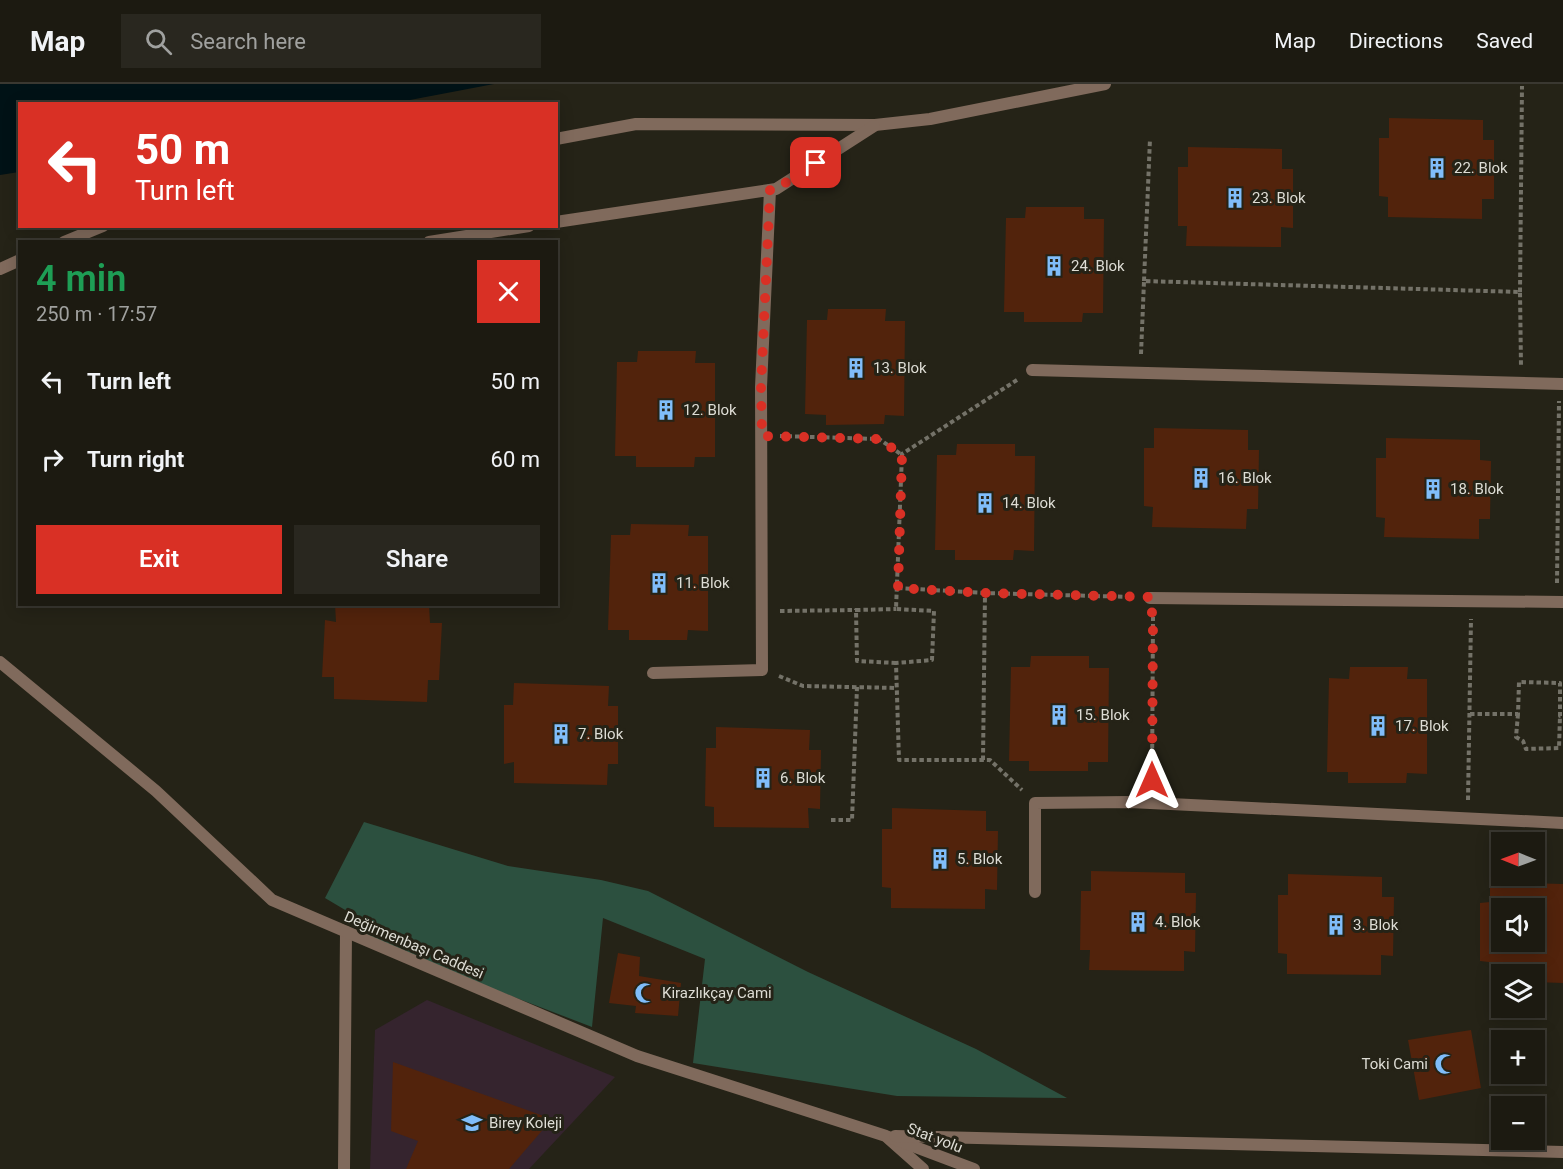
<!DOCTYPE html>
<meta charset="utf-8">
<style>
body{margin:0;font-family:Roboto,sans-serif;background:#29271f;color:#f1f3f6;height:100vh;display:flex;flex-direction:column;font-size:22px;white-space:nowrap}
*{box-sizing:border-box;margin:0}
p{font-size:20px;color:#a0a19f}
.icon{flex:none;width:33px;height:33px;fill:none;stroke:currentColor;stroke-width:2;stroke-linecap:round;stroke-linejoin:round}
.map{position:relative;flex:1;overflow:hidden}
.panel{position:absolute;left:18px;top:156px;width:540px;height:366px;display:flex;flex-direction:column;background:#1c1a11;border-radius:0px;box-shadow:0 3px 15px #0003,0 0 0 2px #3a3831}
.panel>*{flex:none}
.guide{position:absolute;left:18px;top:18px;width:540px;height:126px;border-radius:0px;box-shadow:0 3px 15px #0003,0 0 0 2px #3a3831;background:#d93025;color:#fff;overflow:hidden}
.needle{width:39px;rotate:271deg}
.buttons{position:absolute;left:1491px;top:748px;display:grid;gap:12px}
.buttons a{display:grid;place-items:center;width:54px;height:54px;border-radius:0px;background:#1c1a11;box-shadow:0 3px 15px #0003,0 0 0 2px #3a3831;font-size:30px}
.pin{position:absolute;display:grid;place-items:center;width:51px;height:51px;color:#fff;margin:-26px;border-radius:12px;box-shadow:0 3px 9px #0006}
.me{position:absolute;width:66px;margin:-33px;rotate:0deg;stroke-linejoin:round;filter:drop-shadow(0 0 4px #0008)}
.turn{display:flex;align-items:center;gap:21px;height:126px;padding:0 18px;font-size:27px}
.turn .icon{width:78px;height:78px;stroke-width:2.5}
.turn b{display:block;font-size:42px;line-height:51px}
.round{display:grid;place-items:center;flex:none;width:63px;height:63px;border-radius:0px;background:#29271f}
.head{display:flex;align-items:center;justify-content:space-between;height:102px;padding:0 18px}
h1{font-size:36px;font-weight:600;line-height:45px;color:#1e9e55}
.action{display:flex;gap:12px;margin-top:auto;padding:12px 18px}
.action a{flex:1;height:69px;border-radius:0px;background:#d93025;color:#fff;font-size:24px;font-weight:600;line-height:69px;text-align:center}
.action a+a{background:#29271f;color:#f1f3f6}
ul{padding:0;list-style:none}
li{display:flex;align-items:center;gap:18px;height:78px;padding:0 18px}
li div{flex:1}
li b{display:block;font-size:22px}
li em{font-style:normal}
header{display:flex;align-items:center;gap:36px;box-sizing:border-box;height:84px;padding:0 30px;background:#1c1a11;border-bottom:2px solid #3a3831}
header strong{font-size:28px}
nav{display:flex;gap:33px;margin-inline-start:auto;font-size:21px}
.search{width:420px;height:54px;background:#29271f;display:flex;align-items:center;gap:15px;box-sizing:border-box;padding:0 21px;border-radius:0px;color:#a0a19f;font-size:22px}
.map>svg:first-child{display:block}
</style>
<header>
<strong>Map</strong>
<div class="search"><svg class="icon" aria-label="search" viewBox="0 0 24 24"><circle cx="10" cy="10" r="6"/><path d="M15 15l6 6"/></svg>Search here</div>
<nav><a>Map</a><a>Directions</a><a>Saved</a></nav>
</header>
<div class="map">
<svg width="1563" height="1085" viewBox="0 0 1563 1085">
<rect width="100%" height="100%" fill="#252317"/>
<path fill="#35242e" d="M427,916L615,993L529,1085H370L375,946Z"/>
<path fill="#2c503f" d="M364,738L508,782L601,796L648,807L808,888L976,965L1067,1014L897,1012L693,979L705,875L603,834L592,943L454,890L364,851L367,839L325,814Z"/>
<path fill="#001216" d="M0,0H494L389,20H20L19,88L0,91Z"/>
<g fill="#52230c" fill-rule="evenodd">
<path d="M1389,34L1483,36V56H1494V115H1482V135L1388,133V113L1379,112V54H1389Z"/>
<path d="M1188,63L1282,65V85H1293V144L1281,143V163L1186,162L1187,142H1178V83H1188Z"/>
<path d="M1026,123H1084V135H1104L1103,229H1083L1082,238H1024V228H1004L1006,134H1025Z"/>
<path d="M828,225H886L885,237H905L904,332L885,331L884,340L826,341V331L805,330L807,236H827Z"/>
<path d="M638,267H696L695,279H715V373H695L694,383H636V372H615L617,278H637Z"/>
<path d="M1154,344L1248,346V366H1259L1258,425H1247L1246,445L1152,443L1153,423L1144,422V364H1154Z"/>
<path d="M1386,354L1480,356V376L1491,377L1490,435H1479V455L1384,453L1385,434L1376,433V374H1386Z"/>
<path d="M957,360H1015V372H1035L1034,467L1014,466L1013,476H955V466H935L937,371H956Z"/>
<path d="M631,440L689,441L688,452H708V547L688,546L687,556H629V546H608L611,451H630Z"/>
<path d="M335,520H429L430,539H442L439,596H428L427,618L334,615V593H322L325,536L336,538Z"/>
<path d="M1031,572H1089V584H1109L1108,678H1088V687H1029V677H1009L1011,583H1030Z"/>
<path d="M1350,583H1408L1407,595H1427V690L1407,689L1406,699H1348V688H1327L1329,594L1349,595Z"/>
<path d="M514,599L609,602L608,622H618V680H608L607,701L514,699V678L504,680V621H513Z"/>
<path d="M716,643L810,646L809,666H821L820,725L808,724L809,744L714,743V723L705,722L706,664H716Z"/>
<path d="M892,724L986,727V747H998L997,806L985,805V825L891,824V804L882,803V745H892Z"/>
<path d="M1091,787L1185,789V809H1196L1195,868L1184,867V887L1089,886L1090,866H1080L1081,807H1091Z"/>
<path d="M1288,790L1382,793V813H1394L1393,872L1381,871V891L1287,890V870L1278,869V811H1288Z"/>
<path d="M1490,798L1563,800V899L1534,898V891H1502V898H1489V878L1480,877V819L1490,818ZM1502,825H1534V858H1502Z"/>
<path d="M618,869L640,873L639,892L681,899L678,932L635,929L636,922L609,919Z"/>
<path d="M1471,946L1481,1004L1419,1016L1408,956Z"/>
<path d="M393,978L552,1035L509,1085H406L418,1057L391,1047Z"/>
</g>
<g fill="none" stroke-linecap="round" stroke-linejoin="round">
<g stroke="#747268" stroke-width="4" stroke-dasharray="4.5 3" stroke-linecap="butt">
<path d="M1144,197L1150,55"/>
<path d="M1520,208L1522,2"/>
<path d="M1141,270L1144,197L1520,208L1521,282"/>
<path d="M1017,296L902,370L896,525L934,527L932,576L896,579L899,676H990L1022,706"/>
<path d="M780,352L879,355L902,371"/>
<path d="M1557,499L1559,317"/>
<path d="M898,504L985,509"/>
<path d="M780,527L857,526"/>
<path d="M896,579L857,577L856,526L896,525"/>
<path d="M779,592L803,602L897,604"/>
<path d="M1470,630H1518L1519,598L1560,599V632H1563"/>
<path d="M1518,630L1516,653L1523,657L1526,665L1559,664L1560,632"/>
<path d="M983,676L985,509L1132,513"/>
<path d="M1152,702L1153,533"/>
<path d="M1468,716L1471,535"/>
<path d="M831,736H852L857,603"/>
</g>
<g stroke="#806a5c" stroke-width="12">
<path d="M556,55L636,40L875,41L930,35L1105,0"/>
<path d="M556,138L776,105L874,42"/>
<path d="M64,158L103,142"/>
<path d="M429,158L529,142"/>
<path d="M0,185L20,176"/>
<path d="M1032,286L1563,300"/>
<path d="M1150,514L1563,518"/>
<path d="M653,589L762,586L761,303L770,106"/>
<path d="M1035,808V719L1130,718L1563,739"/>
<path d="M888,1054L923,1085"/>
<path d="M344,1085L346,848"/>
</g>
<g stroke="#806a5c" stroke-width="12">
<path d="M0,578L156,707L272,816L637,972L886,1052L974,1085"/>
<path d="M895,1052L1563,1068"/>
</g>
</g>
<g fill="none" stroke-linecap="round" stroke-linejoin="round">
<path stroke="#d93025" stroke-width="10" stroke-dasharray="0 18" d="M816,79L776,105L770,106L761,303L762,352L879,355L902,371L898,504L985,509L1150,513L1153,537L1152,696"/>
</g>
<defs>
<g id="building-bare" transform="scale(1.62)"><path d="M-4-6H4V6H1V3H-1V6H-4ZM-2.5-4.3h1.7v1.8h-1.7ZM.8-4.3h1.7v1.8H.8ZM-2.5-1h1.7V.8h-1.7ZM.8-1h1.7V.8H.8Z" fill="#80bdfa" stroke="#252317" stroke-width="2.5" paint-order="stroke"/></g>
<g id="mosque-bare" transform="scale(1.62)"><path d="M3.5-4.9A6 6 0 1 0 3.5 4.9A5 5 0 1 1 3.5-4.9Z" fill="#80bdfa" stroke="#252317" stroke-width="2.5" paint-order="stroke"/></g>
<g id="school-bare" transform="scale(1.62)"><path d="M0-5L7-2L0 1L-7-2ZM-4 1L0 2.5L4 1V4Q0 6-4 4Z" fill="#80bdfa" stroke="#252317" stroke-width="2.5" paint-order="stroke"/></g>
</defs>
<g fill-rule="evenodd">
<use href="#building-bare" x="1437" y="84"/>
<use href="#building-bare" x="1235" y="114"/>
<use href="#building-bare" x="1054" y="182"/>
<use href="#building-bare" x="856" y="284"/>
<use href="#building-bare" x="666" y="326"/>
<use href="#building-bare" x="1201" y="394"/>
<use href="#building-bare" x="1433" y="405"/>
<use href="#building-bare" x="985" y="419"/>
<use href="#building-bare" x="659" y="499"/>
<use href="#building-bare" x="1059" y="631"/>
<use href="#building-bare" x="1378" y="642"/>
<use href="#building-bare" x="561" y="650"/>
<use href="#building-bare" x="763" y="694"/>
<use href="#building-bare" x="940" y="775"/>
<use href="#building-bare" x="1138" y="838"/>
<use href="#building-bare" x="1336" y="841"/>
<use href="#mosque-bare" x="645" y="909"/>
<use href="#mosque-bare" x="1445" y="980"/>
<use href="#school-bare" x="472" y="1039"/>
</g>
<g text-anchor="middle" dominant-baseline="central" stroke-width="6" stroke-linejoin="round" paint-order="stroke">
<g font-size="15" fill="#deddd5" stroke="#252317" text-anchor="start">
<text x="1454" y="84">22. Blok</text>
<text x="1252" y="114">23. Blok</text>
<text x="1071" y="182">24. Blok</text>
<text x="873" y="284">13. Blok</text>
<text x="683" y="326">12. Blok</text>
<text x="1218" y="394">16. Blok</text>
<text x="1450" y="405">18. Blok</text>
<text x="1002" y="419">14. Blok</text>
<text x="676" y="499">11. Blok</text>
<text x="1076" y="631">15. Blok</text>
<text x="1395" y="642">17. Blok</text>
<text x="578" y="650">7. Blok</text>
<text x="780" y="694">6. Blok</text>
<text x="957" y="775">5. Blok</text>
<text x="1155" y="838">4. Blok</text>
<text x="1353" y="841">3. Blok</text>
<text x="662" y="909">Kirazlıkçay Cami</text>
<text x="1428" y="980" text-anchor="end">Toki Cami</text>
<text x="489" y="1039">Birey Koleji</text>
</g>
<g font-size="15" fill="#deddd5" stroke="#252317">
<text transform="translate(414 861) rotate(23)">Değirmenbaşı Caddesi</text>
<text transform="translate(935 1054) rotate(21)">Stat yolu</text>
</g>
</g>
</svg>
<div class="buttons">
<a><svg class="needle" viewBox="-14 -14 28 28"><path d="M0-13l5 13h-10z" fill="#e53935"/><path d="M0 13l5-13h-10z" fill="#a0a19f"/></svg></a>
<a><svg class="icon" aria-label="sound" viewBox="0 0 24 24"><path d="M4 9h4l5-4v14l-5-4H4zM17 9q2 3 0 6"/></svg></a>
<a><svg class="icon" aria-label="layers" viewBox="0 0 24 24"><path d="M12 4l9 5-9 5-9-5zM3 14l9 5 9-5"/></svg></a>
<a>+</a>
<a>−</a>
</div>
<div class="pin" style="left:816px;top:79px;background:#d93025"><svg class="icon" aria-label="arrive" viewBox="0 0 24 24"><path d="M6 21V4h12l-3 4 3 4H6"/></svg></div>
<svg class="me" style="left:1152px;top:696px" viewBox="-20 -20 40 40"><path d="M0-17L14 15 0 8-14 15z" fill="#d93025" stroke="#fff" stroke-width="4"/></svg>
<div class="guide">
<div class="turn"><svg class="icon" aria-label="left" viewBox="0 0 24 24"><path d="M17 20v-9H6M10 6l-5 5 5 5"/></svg><div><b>50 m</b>Turn left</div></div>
</div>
<section class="panel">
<div class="head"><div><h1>4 min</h1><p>250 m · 17:57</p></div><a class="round" style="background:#d93025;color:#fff"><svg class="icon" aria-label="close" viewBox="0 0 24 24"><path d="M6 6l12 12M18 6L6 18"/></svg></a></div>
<ul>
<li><svg class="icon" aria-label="left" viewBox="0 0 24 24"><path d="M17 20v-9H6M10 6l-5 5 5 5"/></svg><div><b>Turn left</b></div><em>50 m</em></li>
<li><svg class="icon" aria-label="right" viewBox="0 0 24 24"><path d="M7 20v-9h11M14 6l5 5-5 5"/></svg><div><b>Turn right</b></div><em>60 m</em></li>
</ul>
<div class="action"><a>Exit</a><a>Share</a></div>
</section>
</div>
